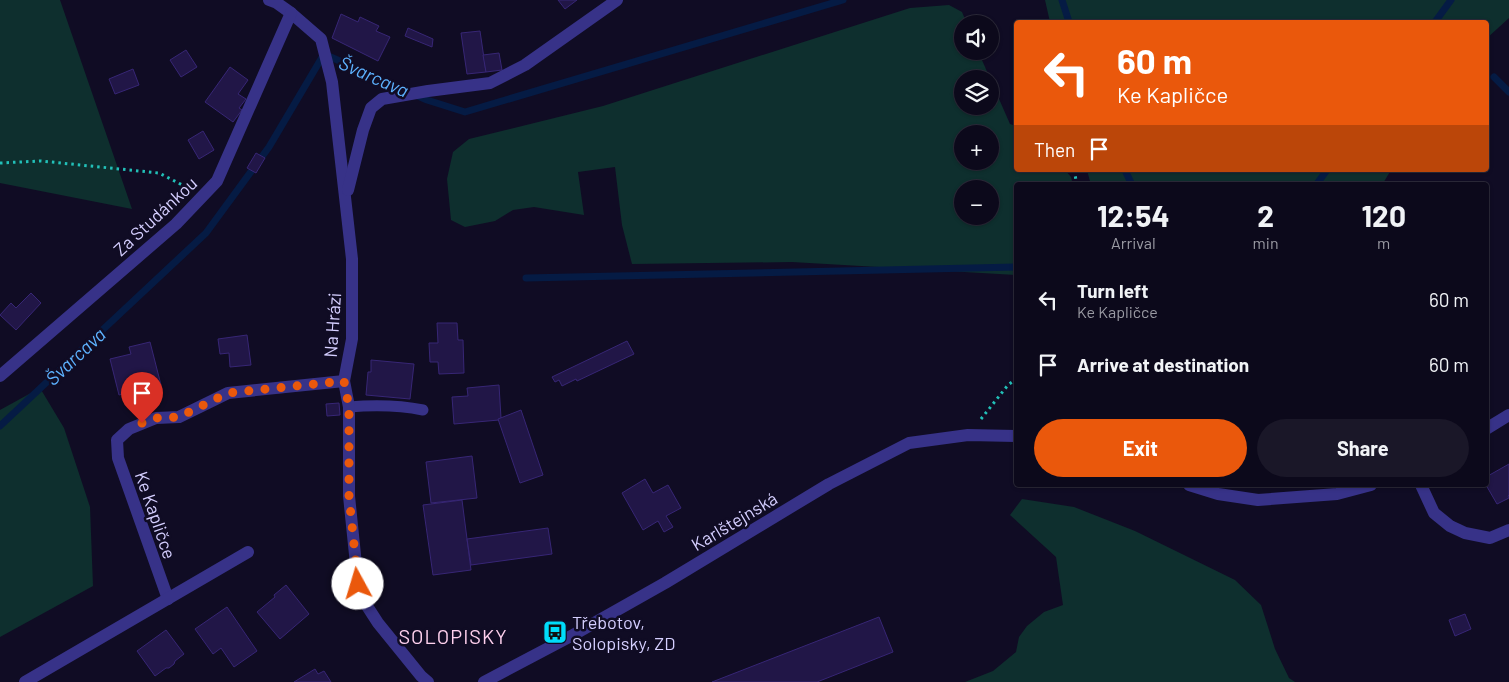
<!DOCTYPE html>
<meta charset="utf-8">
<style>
body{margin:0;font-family:Barlow,sans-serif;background:#1a1728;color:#f1f3f6;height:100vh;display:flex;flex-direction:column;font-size:19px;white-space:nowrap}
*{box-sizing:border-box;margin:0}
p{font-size:16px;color:#9a9aa3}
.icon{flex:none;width:28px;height:28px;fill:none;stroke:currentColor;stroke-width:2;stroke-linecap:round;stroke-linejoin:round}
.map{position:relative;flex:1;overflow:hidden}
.side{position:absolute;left:1014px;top:182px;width:475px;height:305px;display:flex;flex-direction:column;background:#0c091b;border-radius:5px;box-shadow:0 1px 4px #0004,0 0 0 1px #2c2a3a}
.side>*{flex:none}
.top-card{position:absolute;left:1014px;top:20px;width:475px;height:152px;border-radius:5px;box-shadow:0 1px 4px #0004,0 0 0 1px #2c2a3a;background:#ea580c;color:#fff;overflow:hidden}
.fabs{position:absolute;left:954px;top:15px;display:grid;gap:10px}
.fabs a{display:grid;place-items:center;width:45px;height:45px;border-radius:50%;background:#0c091b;box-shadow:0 1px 4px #0004,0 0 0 1px #2c2a3a;font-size:25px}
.pin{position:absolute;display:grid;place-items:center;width:42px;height:42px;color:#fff;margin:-51px -21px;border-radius:50% 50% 50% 0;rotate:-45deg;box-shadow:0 0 5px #0007}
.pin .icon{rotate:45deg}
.me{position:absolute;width:55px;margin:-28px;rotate:354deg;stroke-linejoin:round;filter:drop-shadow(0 0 4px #0008)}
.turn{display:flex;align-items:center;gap:18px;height:105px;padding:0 20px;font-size:22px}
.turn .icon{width:65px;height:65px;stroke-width:2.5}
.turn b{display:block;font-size:35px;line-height:42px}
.then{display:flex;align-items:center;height:48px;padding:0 20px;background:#0003;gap:10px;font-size:19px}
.eta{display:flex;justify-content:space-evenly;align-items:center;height:85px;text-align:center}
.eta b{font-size:30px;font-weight:700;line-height:35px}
.cta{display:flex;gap:10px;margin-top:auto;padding:10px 20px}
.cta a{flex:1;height:58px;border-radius:30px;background:#ea580c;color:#fff;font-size:20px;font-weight:700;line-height:58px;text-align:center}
.cta a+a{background:#1a1728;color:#f1f3f6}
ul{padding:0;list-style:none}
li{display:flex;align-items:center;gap:15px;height:65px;padding:0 20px}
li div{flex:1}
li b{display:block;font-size:19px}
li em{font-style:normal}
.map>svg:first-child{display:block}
</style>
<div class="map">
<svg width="1509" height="682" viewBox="0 0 1509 682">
<rect width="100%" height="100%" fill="#100c24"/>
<g fill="#0e2f2e" fill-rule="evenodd">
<path d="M0,0H60L132,209L0,183Z"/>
<path d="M1045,0H1509V18L1486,39V22H1050Z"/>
<path d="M949,5L962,12L967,24H962V51H978L1010,124L1016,126V170H1065L1071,177L1073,185H1016V275L792,262L632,264L622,225L615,167L578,172L584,215L534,207L513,210L495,221L465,227L451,220L447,179L453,152L469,139L603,106L910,8ZM962,79H990V106H962ZM962,134H990V161H962ZM962,189H990V216H962Z"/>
<path d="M1087,170H1391L1382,185H1091Z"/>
<path d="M40,388L64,428L90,507L93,586L0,637V410Z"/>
<path d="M1022,499L1074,507L1135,531L1235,580L1261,605L1275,649L1289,678L1295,682H965L993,671L1016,652L1019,637L1027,626L1044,612L1063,605L1056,557L1010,515Z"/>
</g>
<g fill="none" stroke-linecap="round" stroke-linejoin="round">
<g stroke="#051b44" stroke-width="7">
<path d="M1062,0L1069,22"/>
<path d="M1435,22L1451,0"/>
<path d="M1494,77L1509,92"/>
<path d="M1125,170L1132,185"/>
<path d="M1316,185L1327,170"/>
<path d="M526,278L1016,267"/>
<path d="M0,426L206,233L269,147L324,54L427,100L465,112L843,0"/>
</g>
</g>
<g fill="#211647" stroke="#372675">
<path d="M558,0H577L565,9Z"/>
<path d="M341,14L358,22L360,17L379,26L376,31L390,37L378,61L332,38Z"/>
<path d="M408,28L433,39L432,47L405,36Z"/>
<path d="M480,31L486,72L467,74L461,33Z"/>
<path d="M186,50L197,67L181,77L170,60Z"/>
<path d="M499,53L502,70L486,72L483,55Z"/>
<path d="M230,67L248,80L238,94L246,99L239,108L242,110L233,122L205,102Z"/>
<path d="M133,69L139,85L115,94L109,79Z"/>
<path d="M203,131L214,150L199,159L188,140Z"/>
<path d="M256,153L265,158L256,173L247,168Z"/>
<path d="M31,293L41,303L16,330L0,315L11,303L16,308Z"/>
<path d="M437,323H457L458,340H463L464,373L439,374L438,362H430L429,343H438Z"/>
<path d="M247,335L251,365L230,367L229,353L220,354L218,339Z"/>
<path d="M627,341L634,354L577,381L576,379L562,386L559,380L555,382L552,377Z"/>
<path d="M150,342L161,385L119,395L110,359L131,354L129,347Z"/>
<path d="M371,360L414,364L410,399L366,395L368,372H371Z"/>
<path d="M499,385L501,418L499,420L454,424L452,397L468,396L467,388Z"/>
<path d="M339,403L340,415L327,416L326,404Z"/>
<path d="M521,410L543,475L520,483L498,419Z"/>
<path d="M472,456L477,498L431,503L426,462Z"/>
<path d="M1509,464V495L1508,496L1509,498L1497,504L1486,485V477Z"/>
<path d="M645,479L653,493L668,485L681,508L666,516L673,527L664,532L658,521L643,530L622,493Z"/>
<path d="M462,500L471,570L433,575L423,505Z"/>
<path d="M548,528L552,554L471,565L467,539Z"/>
<path d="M286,585L309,614L280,639L257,612L275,597L274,595Z"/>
<path d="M227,607L257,651L234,667L221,648L213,654L195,629Z"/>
<path d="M1465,614L1471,629L1455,636L1449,620Z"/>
<path d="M879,617L893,652L817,682H712Z"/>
<path d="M166,630L184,654L175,661L174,664L169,668H166L155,676L137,651Z"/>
<path d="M315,669L318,674L324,671L331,682H294Z"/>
</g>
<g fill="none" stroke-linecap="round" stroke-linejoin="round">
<g stroke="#22c0b8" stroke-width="3" stroke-dasharray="2.5 4" stroke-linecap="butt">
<path d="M0,163L41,161L159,173L188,188"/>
<path d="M1074,170L1077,185"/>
<path d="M981,419L1008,385L1016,379"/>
</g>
<path stroke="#373288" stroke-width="11" d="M349,407C374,405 398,405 423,410"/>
<g stroke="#373288" stroke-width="12">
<path d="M269,0L277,3L291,13L321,39L332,82L352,259V339L344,381L349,407V496L358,584L367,606L378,623L421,676L428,682"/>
<path d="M348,190L363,130L371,108L382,99L428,91L490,83L525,65L617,0"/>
<path d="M0,376L176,224L217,181L291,13"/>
<path d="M168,599L118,458L117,440L129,429L156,418L179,417L228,393L344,381"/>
<path d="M25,682L248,552"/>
</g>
<g stroke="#373288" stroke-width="12">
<path d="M1486,429L1509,415"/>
<path d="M1189,485L1218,494L1258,500L1337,494L1371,485"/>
<path d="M1421,485L1434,513L1450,526L1465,533L1490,538L1509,530"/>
<path d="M484,682L573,635L665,583L829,484L909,443L968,435L1016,436"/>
</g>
</g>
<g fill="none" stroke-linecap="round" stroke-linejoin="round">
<path stroke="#ea580c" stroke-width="9" stroke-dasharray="0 16.2" d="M142,423L156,418L179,417L228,393L344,381L349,407V496L358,584"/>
</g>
<defs>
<g id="bus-square" transform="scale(1.25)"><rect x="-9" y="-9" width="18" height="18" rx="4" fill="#00ddfa" stroke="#100c24"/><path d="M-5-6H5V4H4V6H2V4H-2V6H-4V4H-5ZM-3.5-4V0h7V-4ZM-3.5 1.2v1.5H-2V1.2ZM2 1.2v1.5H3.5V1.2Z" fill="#111"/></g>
</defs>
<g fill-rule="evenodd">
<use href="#bus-square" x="555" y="632"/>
</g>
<g text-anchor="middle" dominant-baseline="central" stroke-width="5" stroke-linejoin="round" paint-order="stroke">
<g font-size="18" fill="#d5cfff" stroke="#100c24">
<text transform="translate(155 216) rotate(-43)">Za Studánkou</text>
<text transform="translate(332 325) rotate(-86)">Na Hrázi</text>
<text transform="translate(156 515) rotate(71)">Ke Kapličce</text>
<text transform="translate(734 521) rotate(-31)">Karlštejnská</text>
</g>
<g font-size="18" fill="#d5cfff" stroke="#100c24" text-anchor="start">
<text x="572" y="622">Třebotov,<tspan x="572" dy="21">Solopisky, ZD</tspan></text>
</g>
<g font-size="19" font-style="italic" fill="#5db2ff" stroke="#100c24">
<text transform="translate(374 76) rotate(24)">Švarcava</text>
<text transform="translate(75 356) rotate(-43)">Švarcava</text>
</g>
<g font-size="20" letter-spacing="1" fill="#ffd1ee" stroke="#100c24">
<text x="453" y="636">SOLOPISKY</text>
</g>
</g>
</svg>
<div class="fabs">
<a><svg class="icon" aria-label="sound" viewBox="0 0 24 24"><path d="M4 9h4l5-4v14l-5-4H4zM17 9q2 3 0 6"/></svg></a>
<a><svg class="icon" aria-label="layers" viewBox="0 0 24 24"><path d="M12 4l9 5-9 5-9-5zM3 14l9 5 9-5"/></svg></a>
<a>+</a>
<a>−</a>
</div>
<div class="pin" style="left:142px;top:423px;background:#d93025"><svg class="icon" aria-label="arrive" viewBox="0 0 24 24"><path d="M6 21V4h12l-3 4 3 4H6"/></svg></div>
<svg class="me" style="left:358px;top:584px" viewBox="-20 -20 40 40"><circle r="19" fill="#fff"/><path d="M0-13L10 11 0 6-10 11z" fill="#ea580c"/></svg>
<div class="top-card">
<div class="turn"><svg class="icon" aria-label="left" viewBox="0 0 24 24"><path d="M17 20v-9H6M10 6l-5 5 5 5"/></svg><div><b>60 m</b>Ke Kapličce</div></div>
<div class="then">Then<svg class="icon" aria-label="arrive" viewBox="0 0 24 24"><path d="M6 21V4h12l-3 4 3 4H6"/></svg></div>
</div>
<section class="side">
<div class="eta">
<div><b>12:54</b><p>Arrival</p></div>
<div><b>2</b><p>min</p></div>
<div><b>120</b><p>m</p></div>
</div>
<ul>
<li><svg class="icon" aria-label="left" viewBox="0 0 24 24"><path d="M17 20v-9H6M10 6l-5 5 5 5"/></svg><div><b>Turn left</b><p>Ke Kapličce</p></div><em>60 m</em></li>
<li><svg class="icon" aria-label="arrive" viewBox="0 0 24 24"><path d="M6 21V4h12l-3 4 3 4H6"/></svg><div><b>Arrive at destination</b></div><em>60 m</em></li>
</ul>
<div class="cta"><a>Exit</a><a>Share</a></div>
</section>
</div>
